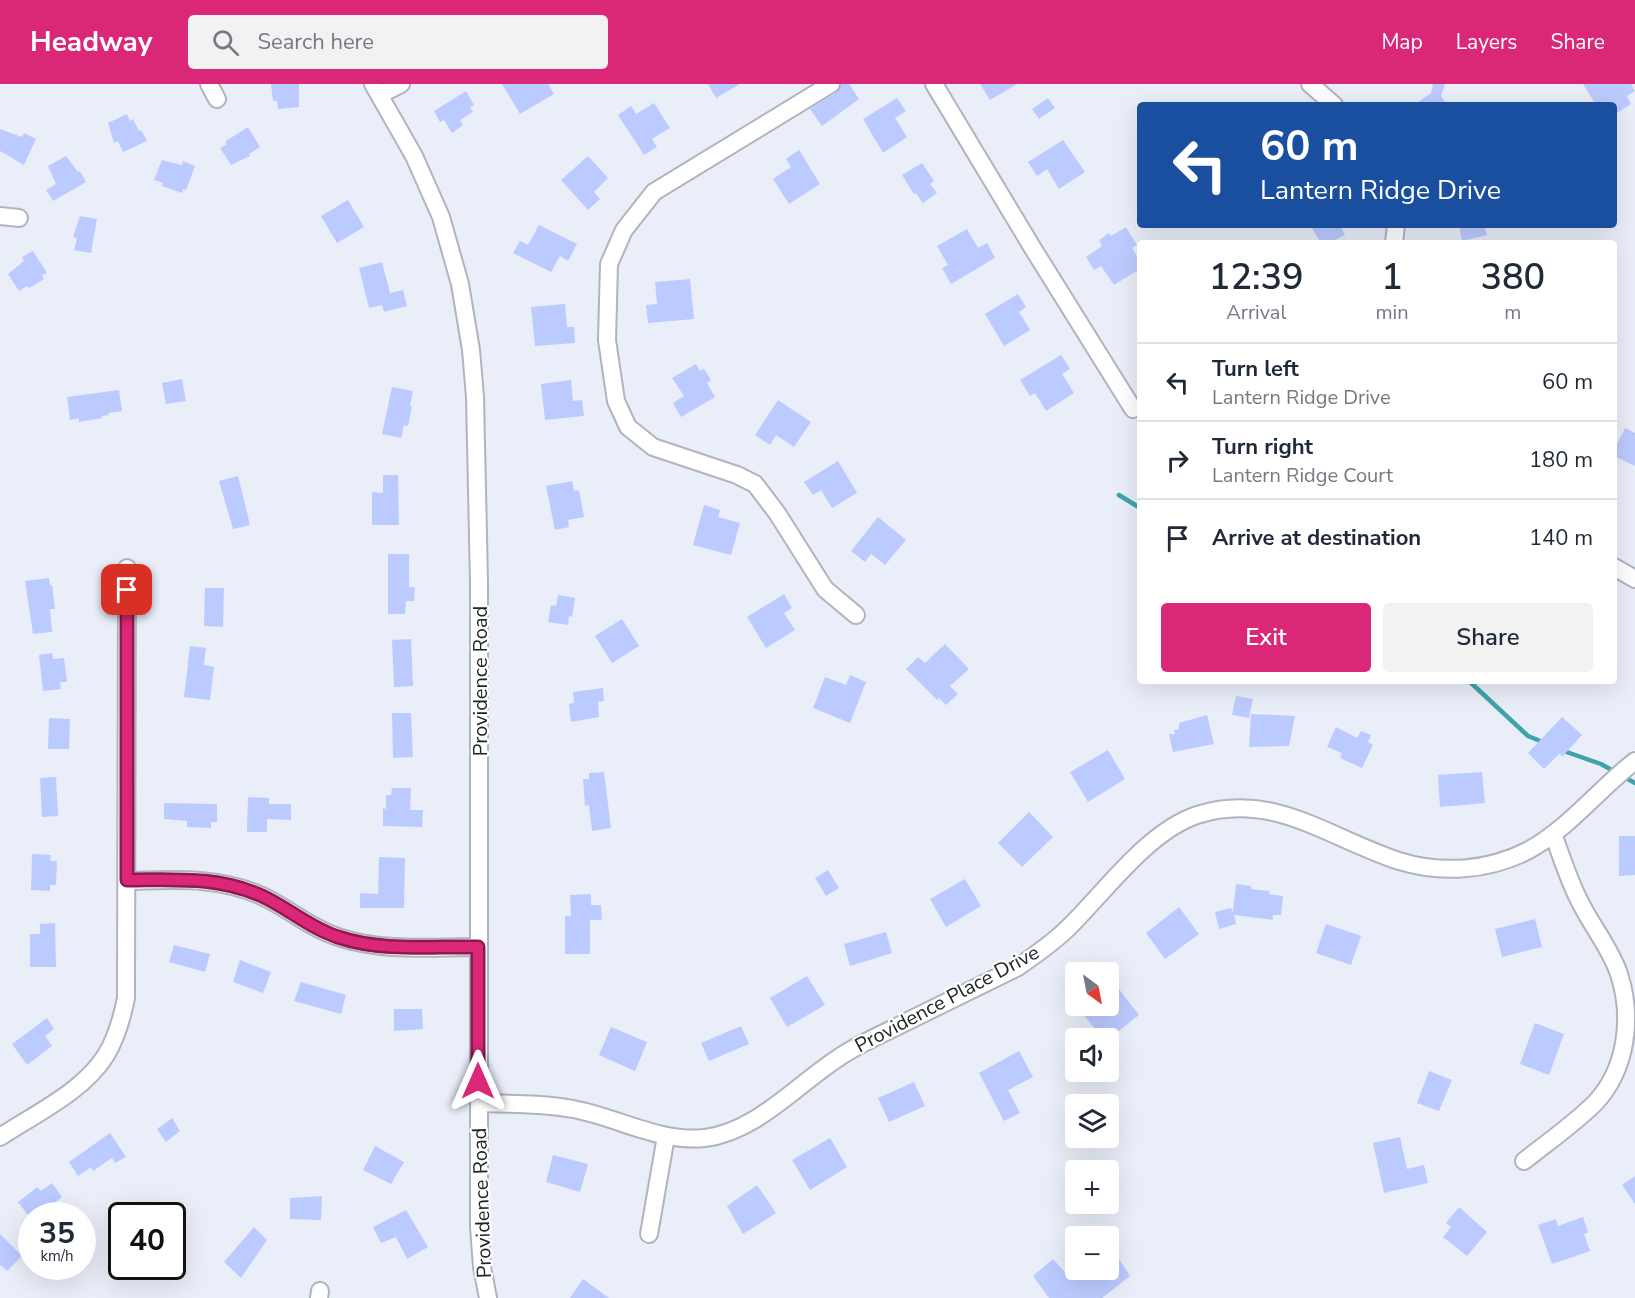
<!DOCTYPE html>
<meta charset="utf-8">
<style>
body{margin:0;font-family:"Nunito Sans",sans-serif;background:#f2f2f3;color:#1f2937;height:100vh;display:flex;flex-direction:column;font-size:22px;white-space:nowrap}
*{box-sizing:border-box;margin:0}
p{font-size:20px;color:#747a83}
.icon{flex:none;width:33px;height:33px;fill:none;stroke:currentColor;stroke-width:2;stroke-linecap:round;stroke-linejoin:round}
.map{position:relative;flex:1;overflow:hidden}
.side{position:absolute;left:1137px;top:156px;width:480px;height:444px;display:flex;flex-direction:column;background:#fff;border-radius:6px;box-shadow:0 6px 24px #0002}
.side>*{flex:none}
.guide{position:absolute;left:1137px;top:18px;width:480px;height:126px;border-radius:6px;box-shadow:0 6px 24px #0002;background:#1a4fa0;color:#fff;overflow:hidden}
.needle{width:39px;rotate:148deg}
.fabs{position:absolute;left:1065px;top:878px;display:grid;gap:12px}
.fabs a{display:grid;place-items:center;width:54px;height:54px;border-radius:6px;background:#fff;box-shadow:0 6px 24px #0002;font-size:30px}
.speed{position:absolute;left:18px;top:1118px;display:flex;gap:12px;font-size:30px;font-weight:700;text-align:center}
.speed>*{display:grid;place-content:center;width:78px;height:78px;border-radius:50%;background:#fff;box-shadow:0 6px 24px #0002;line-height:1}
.speed small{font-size:15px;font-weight:400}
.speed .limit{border:3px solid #111;border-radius:9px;background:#fff;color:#111}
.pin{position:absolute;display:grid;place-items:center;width:51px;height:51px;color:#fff;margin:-26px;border-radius:12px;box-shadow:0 3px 9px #0006}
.me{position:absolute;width:66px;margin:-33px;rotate:0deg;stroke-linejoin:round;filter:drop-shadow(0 0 4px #0008)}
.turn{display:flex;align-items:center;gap:21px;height:126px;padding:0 24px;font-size:27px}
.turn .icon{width:78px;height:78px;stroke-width:2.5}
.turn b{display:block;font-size:42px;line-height:51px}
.eta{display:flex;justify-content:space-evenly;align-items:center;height:102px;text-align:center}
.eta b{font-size:36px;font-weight:600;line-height:42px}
.cta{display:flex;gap:12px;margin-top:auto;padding:12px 24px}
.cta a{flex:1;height:69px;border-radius:6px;background:#db2777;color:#fff;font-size:24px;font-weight:600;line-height:69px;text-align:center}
.cta a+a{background:#f2f2f3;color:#1f2937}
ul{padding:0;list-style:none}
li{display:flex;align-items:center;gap:18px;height:78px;padding:0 24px;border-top:2px solid #e0e1e3}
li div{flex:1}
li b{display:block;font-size:22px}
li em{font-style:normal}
header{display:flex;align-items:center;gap:36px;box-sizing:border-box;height:84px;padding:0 30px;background:#db2777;color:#fff}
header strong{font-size:28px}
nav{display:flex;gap:33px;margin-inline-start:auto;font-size:21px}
.search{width:420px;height:54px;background:#f2f2f3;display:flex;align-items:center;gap:15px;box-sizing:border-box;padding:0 21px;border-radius:6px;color:#747a83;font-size:22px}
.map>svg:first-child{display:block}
</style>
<header>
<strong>Headway</strong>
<div class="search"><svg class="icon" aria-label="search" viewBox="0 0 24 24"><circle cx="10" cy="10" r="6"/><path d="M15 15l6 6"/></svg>Search here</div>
<nav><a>Map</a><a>Layers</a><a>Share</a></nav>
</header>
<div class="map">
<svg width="1635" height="1214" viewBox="0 0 1635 1214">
<rect width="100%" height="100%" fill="#eaeef9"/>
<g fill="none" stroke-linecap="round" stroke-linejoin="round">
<g stroke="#3ea4a9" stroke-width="4.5">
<path d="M1119,411L1140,424"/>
<path d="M1469,597L1528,652L1545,659"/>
<path d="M1561,666L1601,680L1635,699"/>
</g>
</g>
<g fill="#bccbff">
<path d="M271,0H299V23L278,25L277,17H273Z"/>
<path d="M502,0H548L554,10L520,30Z"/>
<path d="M708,0H740L716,14Z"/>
<path d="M841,0H849L859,15L822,42L810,25L836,9Z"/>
<path d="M980,0H1017L990,16Z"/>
<path d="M1433,0H1445L1441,12L1447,21H1414L1431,9Z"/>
<path d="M1583,0H1631L1635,7L1627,12L1631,20L1614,31V21H1596Z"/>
<path d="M466,7L474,21L470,23L473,28L460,36L463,41L452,49L444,36L440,38L434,27Z"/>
<path d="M897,14L906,27L895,34L907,53L883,69L863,35Z"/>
<path d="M1048,14L1055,24L1039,35L1032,25Z"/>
<path d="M654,19L670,44L652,55L657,63L644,71L618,31L631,22L636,30Z"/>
<path d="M127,30L130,37L133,35L139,47L141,46L147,57L123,68L118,57L114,59L108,39Z"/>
<path d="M248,43L260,63L249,70L250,72L231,81L220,64L226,61V57Z"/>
<path d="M0,45L22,53L24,49L36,55L24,81L0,67Z"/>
<path d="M1063,56L1085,88L1059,105L1047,85L1037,92L1028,78Z"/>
<path d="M799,66L820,100L789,120L773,95L791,83L786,75Z"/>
<path d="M66,72L78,88L80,87L86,98L53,117L46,106L56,100L48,82Z"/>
<path d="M588,72L608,94L594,108L600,115L588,126L561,96Z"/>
<path d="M162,76L182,81L183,77L195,82L186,106L183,105L182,109L162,102L163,99L154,96Z"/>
<path d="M922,79L934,97L930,100L937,109L923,119L916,109L914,110L902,91Z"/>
<path d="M348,116L364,143L337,159L321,132Z"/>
<path d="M80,132L97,135L91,169L74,166L77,154L73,153Z"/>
<path d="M539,141L577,160L568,177L560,172L551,188L513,169L520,157L528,161Z"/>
<path d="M1310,141H1340L1345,151L1329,159H1321Z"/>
<path d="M1459,141H1484L1487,151L1462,157Z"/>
<path d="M1126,143L1137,161L1132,164L1140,177V185L1114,201L1101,182L1094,186L1086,173L1102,162L1099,156L1109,149L1111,152Z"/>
<path d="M967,145L978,164L987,159L995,174L951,200L942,184L948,181L937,162Z"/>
<path d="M33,167L47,189L42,191L44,195L29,204L27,202L19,207L8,190L24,177L22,173Z"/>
<path d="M382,178L390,209L403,206L407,222L384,228L382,221L369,224L359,184Z"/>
<path d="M690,195L694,235L648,239L646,221L657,220L655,198Z"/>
<path d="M1018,210L1026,223L1019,228L1030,246L1004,262L985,230Z"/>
<path d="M565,220L567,243H574L575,259L535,262L531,223Z"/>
<path d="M1061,271L1070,285L1062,290L1074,309L1046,327L1035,309L1030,312L1020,296Z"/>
<path d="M696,280L700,287L704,285L711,296L707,299L715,313L681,333L673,319L684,312L672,294Z"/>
<path d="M182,295L186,317L166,320L162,299Z"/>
<path d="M571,296L573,317L582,316L584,332L545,336L541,300Z"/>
<path d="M392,303L413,307L410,322H412L408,342L404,341L401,354L382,350Z"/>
<path d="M119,306L122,327L108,329L109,331L102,332V334L79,338V334L70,336L67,313Z"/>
<path d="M778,316L811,338L794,363L776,351L770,361L755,351Z"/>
<path d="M1625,344L1635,349V382L1614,372V366Z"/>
<path d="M838,377L857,409L832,424L821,406L813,411L804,398Z"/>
<path d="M383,391H398L399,441H372V408L383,409Z"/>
<path d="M238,392L250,441L233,445L219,397Z"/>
<path d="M572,397L574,407L579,406L584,433L568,436L569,443L555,446L546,402Z"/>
<path d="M704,421L720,426L718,433L740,439L731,471L693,461Z"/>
<path d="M878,433L906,456L885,481L871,470L865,478L851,467Z"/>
<path d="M388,470H409V503H415L414,517H406L405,530H388Z"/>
<path d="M49,494L50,501H52L55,525H50L52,548L33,550L25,497Z"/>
<path d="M205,504H224L223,543L204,542Z"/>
<path d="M784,510L792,524L784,529L795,546L766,564L747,533Z"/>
<path d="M558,511L575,514L572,533L569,532L568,541L548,538L551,521L556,522Z"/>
<path d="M622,535L639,562L612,579L595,552Z"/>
<path d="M411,555L413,602L394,603L392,556Z"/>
<path d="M945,560L969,585L950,602L958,610L946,621L939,614L937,616L906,585L918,573L925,579Z"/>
<path d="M190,562L206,564L204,581L214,583L210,616L184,613Z"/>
<path d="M52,569L53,575L64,574L67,598H60L61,605L43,607L39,571Z"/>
<path d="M850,591L866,598L850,639L813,624L825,593L846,601Z"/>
<path d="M603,604L604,617L598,618L599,633L571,638L569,620L574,619L573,608Z"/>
<path d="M1236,612L1253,615L1249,634L1232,631Z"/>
<path d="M392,629H411L413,673L393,674Z"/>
<path d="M1251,630L1295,632L1289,662L1249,663Z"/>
<path d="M1207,631L1214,660L1173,668L1169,650H1175L1174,646L1179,645V639Z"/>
<path d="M1562,633L1582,651L1562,673L1560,669L1544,685L1528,669Z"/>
<path d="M49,634L70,635L69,665H48Z"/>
<path d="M1336,643L1357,654L1361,647L1371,651L1368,658L1373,661L1362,684L1340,674L1342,669L1327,663Z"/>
<path d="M1108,666L1125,695L1088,718L1070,688Z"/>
<path d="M604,688L611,744L592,747L589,721L585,722L583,695H589V689Z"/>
<path d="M1482,688L1485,719L1440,723L1438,691Z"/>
<path d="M56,693L58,732L42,733L40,694Z"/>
<path d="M392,704H411L410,726H423L422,743L383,742V724L386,725V711H391Z"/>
<path d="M248,713L269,714V720H291V736L267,735V748H247Z"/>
<path d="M164,719L217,720V738H211V744L187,743V737L164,735Z"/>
<path d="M1029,728L1053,753L1022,783L998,759Z"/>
<path d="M1619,752H1635V791L1619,792Z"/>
<path d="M32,770L51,771L50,777H57L56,801H50V807L31,806Z"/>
<path d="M379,773L405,774L404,824H360V809L378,810Z"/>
<path d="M828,786L839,804L826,812L815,794Z"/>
<path d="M965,795L981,822L946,843L930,815Z"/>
<path d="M1236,800L1251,802V805L1269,807V810L1283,812L1281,831H1273V836L1234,831L1236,840L1219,845L1215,828L1231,824L1233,828Z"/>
<path d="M591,810V821H601L602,836H590V870H565V832H571L570,811Z"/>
<path d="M1179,823L1199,850L1165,875L1146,849Z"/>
<path d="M1535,835L1542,863L1502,873L1495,845Z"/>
<path d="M55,839L56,883H30V850H40V840Z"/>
<path d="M1326,840L1361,852L1351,881L1316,869Z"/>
<path d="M886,848L892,869L850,882L844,860Z"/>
<path d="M174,861L210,870L205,888L169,878Z"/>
<path d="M240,876L271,888L263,909L233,898Z"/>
<path d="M807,892L825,921L787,943L770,914Z"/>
<path d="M301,898L346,911L341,930L294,917Z"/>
<path d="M1118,904L1139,931L1110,954H1102L1084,931L1097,921H1108V912Z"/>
<path d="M394,925H422L423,945L394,947Z"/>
<path d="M47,934L54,945L45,952L52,962L27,981L12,960Z"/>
<path d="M1535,939L1564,950L1549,991L1520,980Z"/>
<path d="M741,942L749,960L709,977L701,959Z"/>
<path d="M611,943L647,958L635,987L599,971Z"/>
<path d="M1019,967L1033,993L1008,1006L1020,1029L1004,1037L979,989Z"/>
<path d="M1429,987L1452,996L1439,1027L1417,1019Z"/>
<path d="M914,998L925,1022L889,1038L878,1014Z"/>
<path d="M172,1034L180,1047L166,1058L157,1045Z"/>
<path d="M110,1049L126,1073L115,1079L112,1074L93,1087L91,1083L78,1092L69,1078Z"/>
<path d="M1400,1053L1407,1085L1424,1081L1428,1099L1384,1109L1373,1059Z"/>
<path d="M830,1054L847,1083L810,1106L792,1076Z"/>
<path d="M375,1062L404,1078L391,1100L363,1086Z"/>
<path d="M553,1071L588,1080L580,1108L546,1098Z"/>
<path d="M1635,1092V1120L1622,1101Z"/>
<path d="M52,1099L62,1113L53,1120L57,1125L49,1131H28L18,1118L37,1103L41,1107Z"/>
<path d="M757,1101L776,1129L743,1150L727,1122Z"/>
<path d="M322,1112L321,1136L290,1135V1114Z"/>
<path d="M1459,1123L1487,1148L1467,1172L1443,1153L1451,1143L1446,1139Z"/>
<path d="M406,1126L428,1163L407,1175L396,1153L381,1159L373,1143Z"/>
<path d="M1583,1133L1588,1148L1584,1150L1590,1167L1552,1180L1538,1141L1556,1135L1558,1142Z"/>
<path d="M254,1143L267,1156L241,1194L224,1178Z"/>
<path d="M0,1150L22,1172L7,1187L0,1181Z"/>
<path d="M1108,1158L1130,1192L1102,1214H1049L1033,1192L1053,1175L1071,1195L1086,1185H1108Z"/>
<path d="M583,1195L609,1214H570Z"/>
</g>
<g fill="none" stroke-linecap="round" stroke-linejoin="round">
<g stroke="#b1b4bf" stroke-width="20">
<g id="minor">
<path d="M209,0L217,15"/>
<path d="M373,0L414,72L441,133L460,200L471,266L475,313L479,498V1143L482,1183L488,1214"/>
<path d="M831,0L654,108L624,146L609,180L607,256L616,317L628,343L653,363L737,391L755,400L777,429L825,505L856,531"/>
<path d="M934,0L1032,163L1133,325"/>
<path d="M1310,0L1334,21"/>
<path d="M380,11L401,0"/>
<path d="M0,132L19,134"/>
<path d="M1394,159L1396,141"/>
<path d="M1614,483L1635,495"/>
<path d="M127,797C175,796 217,792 262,812C288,824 310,844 338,853C382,868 432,863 478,863"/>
<path d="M479,1019C510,1020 542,1019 573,1025C617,1033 660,1059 705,1054C761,1047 804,992 851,966C870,955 889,947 908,937C945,919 981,901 1018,883C1035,871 1053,859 1068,844C1105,808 1147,748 1197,731C1273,706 1330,755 1399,777C1441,790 1488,787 1527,767C1566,747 1600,704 1635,677"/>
<path d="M0,1053C35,1030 84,1007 106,971C117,953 122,934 126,914L127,484"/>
<path d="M1524,1077C1548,1058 1574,1040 1595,1019C1627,985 1633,933 1619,890C1610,863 1590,840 1578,814C1568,794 1561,771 1553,750"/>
<path d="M649,1150L666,1052"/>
<path d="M319,1214L320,1207"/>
</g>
</g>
<use href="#minor" stroke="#fff" stroke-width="16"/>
</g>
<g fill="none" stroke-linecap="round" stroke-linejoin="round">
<g stroke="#8e194d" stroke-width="15">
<path id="route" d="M127,506V796C175,796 217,792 262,812C288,824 310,844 338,853C382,868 432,862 478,863V997"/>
</g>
<use href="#route" stroke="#db2777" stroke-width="10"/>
</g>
<g text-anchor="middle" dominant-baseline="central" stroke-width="4.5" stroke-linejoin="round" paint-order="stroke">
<g font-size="20" fill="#212327" stroke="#fff">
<text transform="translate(480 597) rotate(-90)">Providence Road</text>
<text transform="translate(947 915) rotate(-28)">Providence Place Drive</text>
<text transform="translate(482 1119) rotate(-92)">Providence Road</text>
</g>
</g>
</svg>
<div class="fabs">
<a><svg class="needle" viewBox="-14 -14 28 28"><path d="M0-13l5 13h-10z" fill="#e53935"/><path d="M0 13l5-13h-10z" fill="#747a83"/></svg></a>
<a><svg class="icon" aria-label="sound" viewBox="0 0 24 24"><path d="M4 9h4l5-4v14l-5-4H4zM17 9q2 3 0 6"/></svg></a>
<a><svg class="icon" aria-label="layers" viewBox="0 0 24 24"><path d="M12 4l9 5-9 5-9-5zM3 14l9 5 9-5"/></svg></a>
<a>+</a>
<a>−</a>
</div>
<div class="speed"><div>35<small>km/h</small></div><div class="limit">40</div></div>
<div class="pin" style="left:127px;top:506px;background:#d93025"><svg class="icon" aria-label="arrive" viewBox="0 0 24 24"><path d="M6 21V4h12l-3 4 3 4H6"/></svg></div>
<svg class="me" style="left:478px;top:997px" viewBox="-20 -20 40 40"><path d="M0-17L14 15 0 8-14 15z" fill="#db2777" stroke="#fff" stroke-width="4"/></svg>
<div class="guide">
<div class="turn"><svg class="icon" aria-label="left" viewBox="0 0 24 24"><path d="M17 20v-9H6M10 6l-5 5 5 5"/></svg><div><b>60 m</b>Lantern Ridge Drive</div></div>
</div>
<section class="side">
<div class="eta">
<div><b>12:39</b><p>Arrival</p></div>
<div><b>1</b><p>min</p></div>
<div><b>380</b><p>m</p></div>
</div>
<ul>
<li><svg class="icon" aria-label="left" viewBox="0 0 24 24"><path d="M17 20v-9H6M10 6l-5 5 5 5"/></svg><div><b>Turn left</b><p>Lantern Ridge Drive</p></div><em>60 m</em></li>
<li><svg class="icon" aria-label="right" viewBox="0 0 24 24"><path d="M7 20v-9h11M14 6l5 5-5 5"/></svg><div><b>Turn right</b><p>Lantern Ridge Court</p></div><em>180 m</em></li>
<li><svg class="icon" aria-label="arrive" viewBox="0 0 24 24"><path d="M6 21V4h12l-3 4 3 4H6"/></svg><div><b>Arrive at destination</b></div><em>140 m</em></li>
</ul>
<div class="cta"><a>Exit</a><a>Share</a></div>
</section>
</div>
